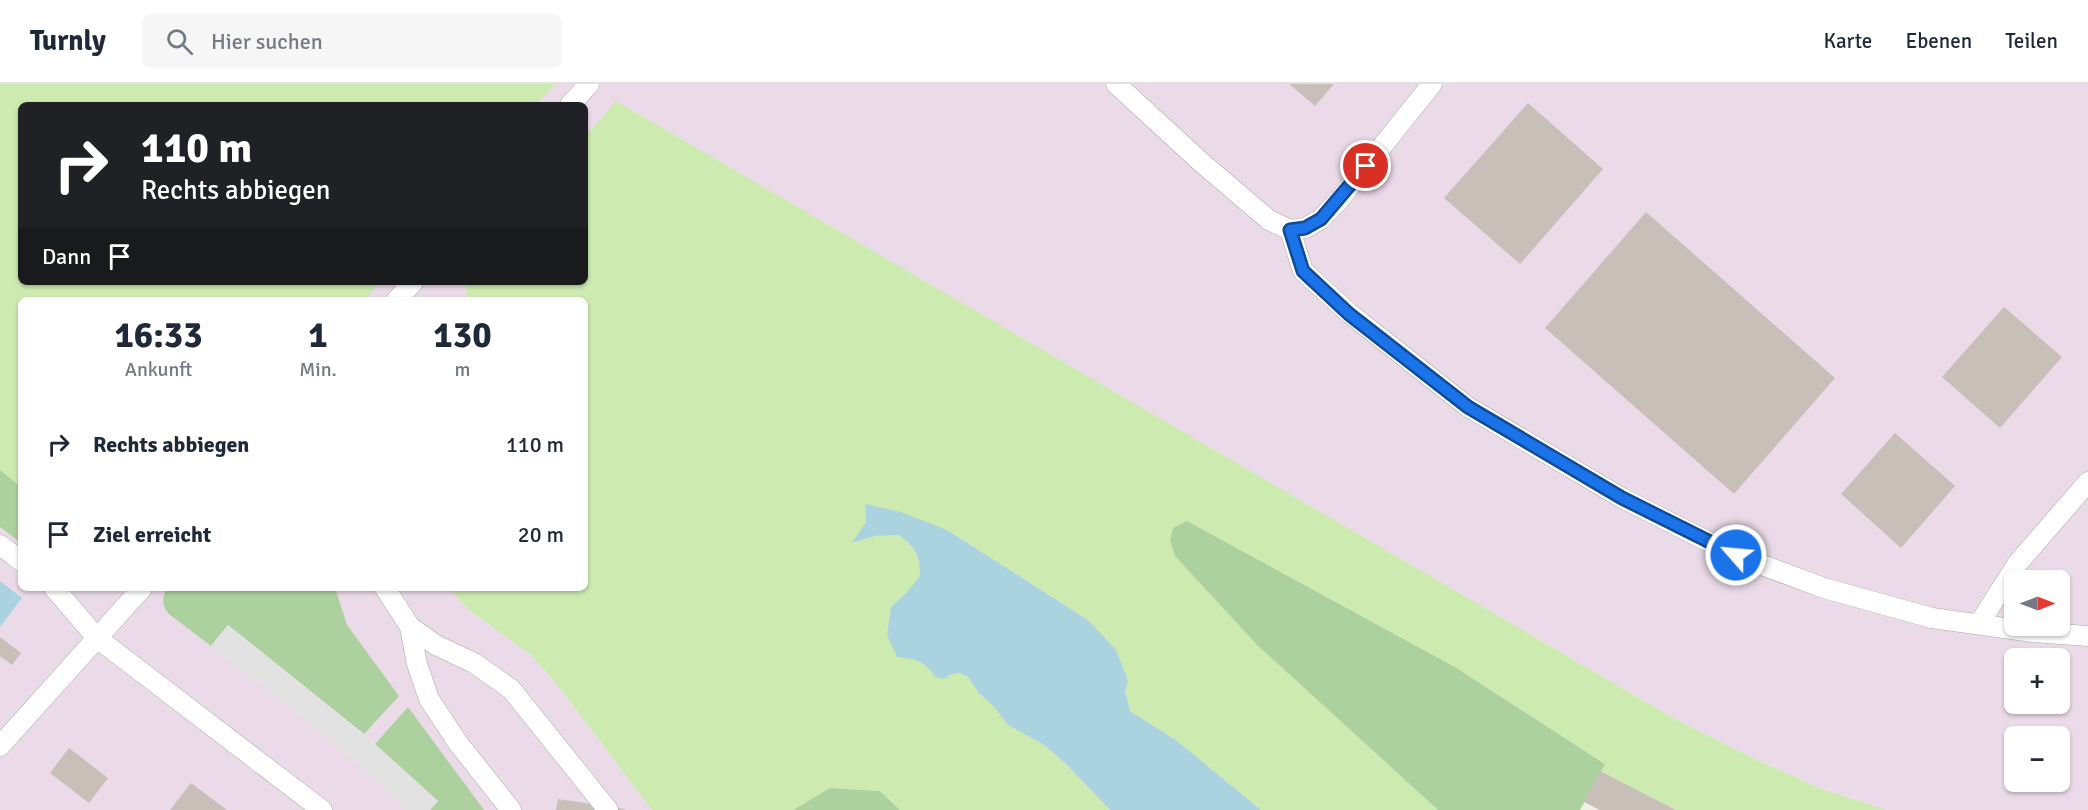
<!DOCTYPE html>
<html lang="de">
<meta charset="utf-8">
<style>
body{margin:0;font-family:Signika,sans-serif;background:#f6f6f7;color:#1f2937;height:100vh;display:flex;flex-direction:column;font-size:22px;white-space:nowrap}
*{box-sizing:border-box;margin:0}
p{font-size:20px;color:#747a83}
.icon{flex:none;width:33px;height:33px;fill:none;stroke:currentColor;stroke-width:2;stroke-linecap:round;stroke-linejoin:round}
.map{position:relative;flex:1;overflow:hidden}
.side{position:absolute;left:18px;top:213px;width:570px;height:294px;display:flex;flex-direction:column;background:#fff;border-radius:9px;box-shadow:0 2px 4px #0004}
.side>*{flex:none}
.banner{position:absolute;left:18px;top:18px;width:570px;height:183px;border-radius:9px;box-shadow:0 2px 4px #0004;background:#202124;color:#fff;overflow:hidden}
.needle{width:39px;rotate:90deg}
.fabs{position:absolute;left:2004px;top:486px;display:grid;gap:12px}
.fabs a{display:grid;place-items:center;width:66px;height:66px;border-radius:9px;background:#fff;box-shadow:0 2px 4px #0004;font-size:30px}
.pin{position:absolute;display:grid;place-items:center;width:51px;height:51px;color:#fff;margin:-26px;border:3px solid #fff;border-radius:50%;box-shadow:0 2px 6px #0007}
.me{position:absolute;width:66px;margin:-33px;rotate:297deg;stroke-linejoin:round;filter:drop-shadow(0 0 4px #0008)}
.turn{display:flex;align-items:center;gap:21px;height:126px;padding:0 24px;font-size:27px}
.turn .icon{width:78px;height:78px;stroke-width:2.5}
.turn b{display:block;font-size:42px;line-height:51px}
.then{display:flex;align-items:center;height:57px;padding:0 24px;background:#0003;gap:12px;font-size:22px}
.eta{display:flex;justify-content:space-evenly;align-items:center;height:102px;text-align:center}
.eta b{font-size:36px;font-weight:800;line-height:42px}
ul{padding:0;list-style:none}
li{display:flex;align-items:center;gap:18px;height:90px;padding:0 24px}
li div{flex:1}
li b{display:block;font-size:22px}
li em{font-style:normal}
header{display:flex;align-items:center;gap:36px;box-sizing:border-box;height:84px;padding:0 30px;background:#fff;border-bottom:2px solid #e0e1e3}
header strong{font-size:28px}
nav{display:flex;gap:33px;margin-inline-start:auto;font-size:21px}
.search{width:420px;height:54px;background:#f6f6f7;display:flex;align-items:center;gap:15px;box-sizing:border-box;padding:0 21px;border-radius:9px;color:#747a83;font-size:22px}
.map>svg:first-child{display:block}
</style>
<header>
<strong>Turnly</strong>
<div class="search"><svg class="icon" aria-label="search" viewBox="0 0 24 24"><circle cx="10" cy="10" r="6"/><path d="M15 15l6 6"/></svg>Hier suchen</div>
<nav><a>Karte</a><a>Ebenen</a><a>Teilen</a></nav>
</header>
<div class="map">
<svg width="2088" height="726" viewBox="0 0 2088 726">
<rect width="100%" height="100%" fill="#f2efe9"/>
<g fill="#ebdbe8" fill-rule="evenodd">
<path d="M555,0H2088V726H1887L1822,705L1759,677L1675,635L616,18L585,53V21H536ZM2014,496H2060V542H2014ZM2014,574H2060V620H2014ZM2014,652H2060V698H2014Z"/>
<path d="M381,198H464L468,216H365Z"/>
<path d="M0,386L21,403V504H449L469,526L531,571L556,599L652,726H0Z"/>
</g>
<g fill="#cdebb0">
<path d="M0,0H555L536,21H21V198H381L365,216H21V403L0,386Z"/>
<path d="M616,17L1675,635L1759,677L1822,705L1887,726H1676L1600,687L1604,679L1455,583L1187,437L1170,456L1175,472L1257,561L1438,726H1261L1176,656L1130,627L1125,606L1088,536L947,446L865,420L866,438L853,459L875,452L899,451C917,465 919,470 920,492L907,508L891,523L911,574L930,584L935,593L959,589L968,593L978,608L994,623L1008,641L1044,661L1067,681L1110,726H900L880,707L830,704L793,726H652L556,599L531,571L469,526L449,504H585V216H468L464,198H585V53Z"/>
</g>
<g fill="#add19e">
<path d="M0,386L21,403V459L0,443Z"/>
<path d="M1187,437L1455,583L1605,680L1580,726H1438L1257,561L1175,472L1170,456L1173,444Z"/>
<path d="M168,504H335L347,541L399,612L364,650L228,541L211,562L169,530C162,523 161,512 168,504Z"/>
<path d="M408,623L484,726H430L438,717L375,660Z"/>
<path d="M830,704L880,707L900,726H793Z"/>
</g>
<path fill="#e2e2e2" d="M228,541L364,650L438,717L430,726H408L328,654L211,562Z"/>
<g fill="#aad3df">
<path d="M865,420L901,428L947,446L1088,536L1116,566L1128,597L1125,606L1130,627L1176,656L1261,726H1110L1067,681L1044,661L1008,641L994,623L978,608L968,593L959,589L949,591L944,595L935,593C927,578 913,574 897,573L887,551L891,523L907,508L920,492C919,470 917,465 899,451L875,452L852,459L866,438Z"/>
<path d="M0,497L22,514L0,543Z"/>
</g>
<g fill="#c7bfb8">
<path d="M1289,0H1334L1315,22Z"/>
<path d="M1528,19L1603,85L1520,180L1444,114Z"/>
<path d="M1646,128L1835,294L1734,410L1545,244Z"/>
<path d="M2004,223L2062,273L2000,344L1942,293Z"/>
<path d="M1895,349L1955,402L1901,464L1841,410Z"/>
<path d="M0,553L21,569L12,581L0,572Z"/>
<path d="M69,664L108,694L89,719L50,689Z"/>
<path d="M1600,687L1676,726H1600L1584,718Z"/>
<path d="M191,699L227,726H170Z"/>
<path d="M558,715L625,725L624,726H556Z"/>
</g>
<g fill="none" stroke-linecap="round" stroke-linejoin="round">
<g stroke="#a9a9a9" stroke-width="21">
<g id="service">
<path d="M1116,0L1202,79L1269,136L1290,146L1305,144L1321,135L1340,115L1432,0"/>
<path d="M570,21L589,0"/>
<path d="M1290,146L1303,187L1349,229L1468,323L1622,414L1735,471L1824,504L1932,534L2033,548L2088,552"/>
<path d="M397,216L413,198"/>
<path d="M0,461L21,477"/>
<path d="M54,504L97,554L322,726"/>
<path d="M385,504L410,543L417,580L429,615L458,659L511,726"/>
<path d="M1979,540L2017,480L2088,398"/>
<path d="M410,543L436,561L474,579L511,605L608,726"/>
<path d="M0,662L142,504"/>
</g>
</g>
<use href="#service" stroke="#fff" stroke-width="20"/>
</g>
<g fill="none" stroke-linecap="round" stroke-linejoin="round">
<g stroke="#114b97" stroke-width="15">
<path id="route" d="M1366,82L1321,135L1305,144L1290,146L1303,187L1349,230L1468,323L1622,414L1736,471"/>
</g>
<use href="#route" stroke="#1a73e8" stroke-width="10"/>
</g>
</svg>
<div class="fabs">
<a><svg class="needle" viewBox="-14 -14 28 28"><path d="M0-13l5 13h-10z" fill="#e53935"/><path d="M0 13l5-13h-10z" fill="#747a83"/></svg></a>
<a>+</a>
<a>−</a>
</div>
<div class="pin" style="left:1366px;top:82px;background:#d93025"><svg class="icon" aria-label="arrive" viewBox="0 0 24 24"><path d="M6 21V4h12l-3 4 3 4H6"/></svg></div>
<svg class="me" style="left:1736px;top:471px" viewBox="-20 -20 40 40"><circle r="17" fill="#1a73e8" stroke="#fff" stroke-width="3"/><path d="M0-11L8 9 0 5-8 9z" fill="#fff"/></svg>
<div class="banner">
<div class="turn"><svg class="icon" aria-label="right" viewBox="0 0 24 24"><path d="M7 20v-9h11M14 6l5 5-5 5"/></svg><div><b>110 m</b>Rechts abbiegen</div></div>
<div class="then">Dann<svg class="icon" aria-label="arrive" viewBox="0 0 24 24"><path d="M6 21V4h12l-3 4 3 4H6"/></svg></div>
</div>
<section class="side">
<div class="eta">
<div><b>16:33</b><p>Ankunft</p></div>
<div><b>1</b><p>Min.</p></div>
<div><b>130</b><p>m</p></div>
</div>
<ul>
<li><svg class="icon" aria-label="right" viewBox="0 0 24 24"><path d="M7 20v-9h11M14 6l5 5-5 5"/></svg><div><b>Rechts abbiegen</b></div><em>110 m</em></li>
<li><svg class="icon" aria-label="arrive" viewBox="0 0 24 24"><path d="M6 21V4h12l-3 4 3 4H6"/></svg><div><b>Ziel erreicht</b></div><em>20 m</em></li>
</ul>
</section>
</div>
